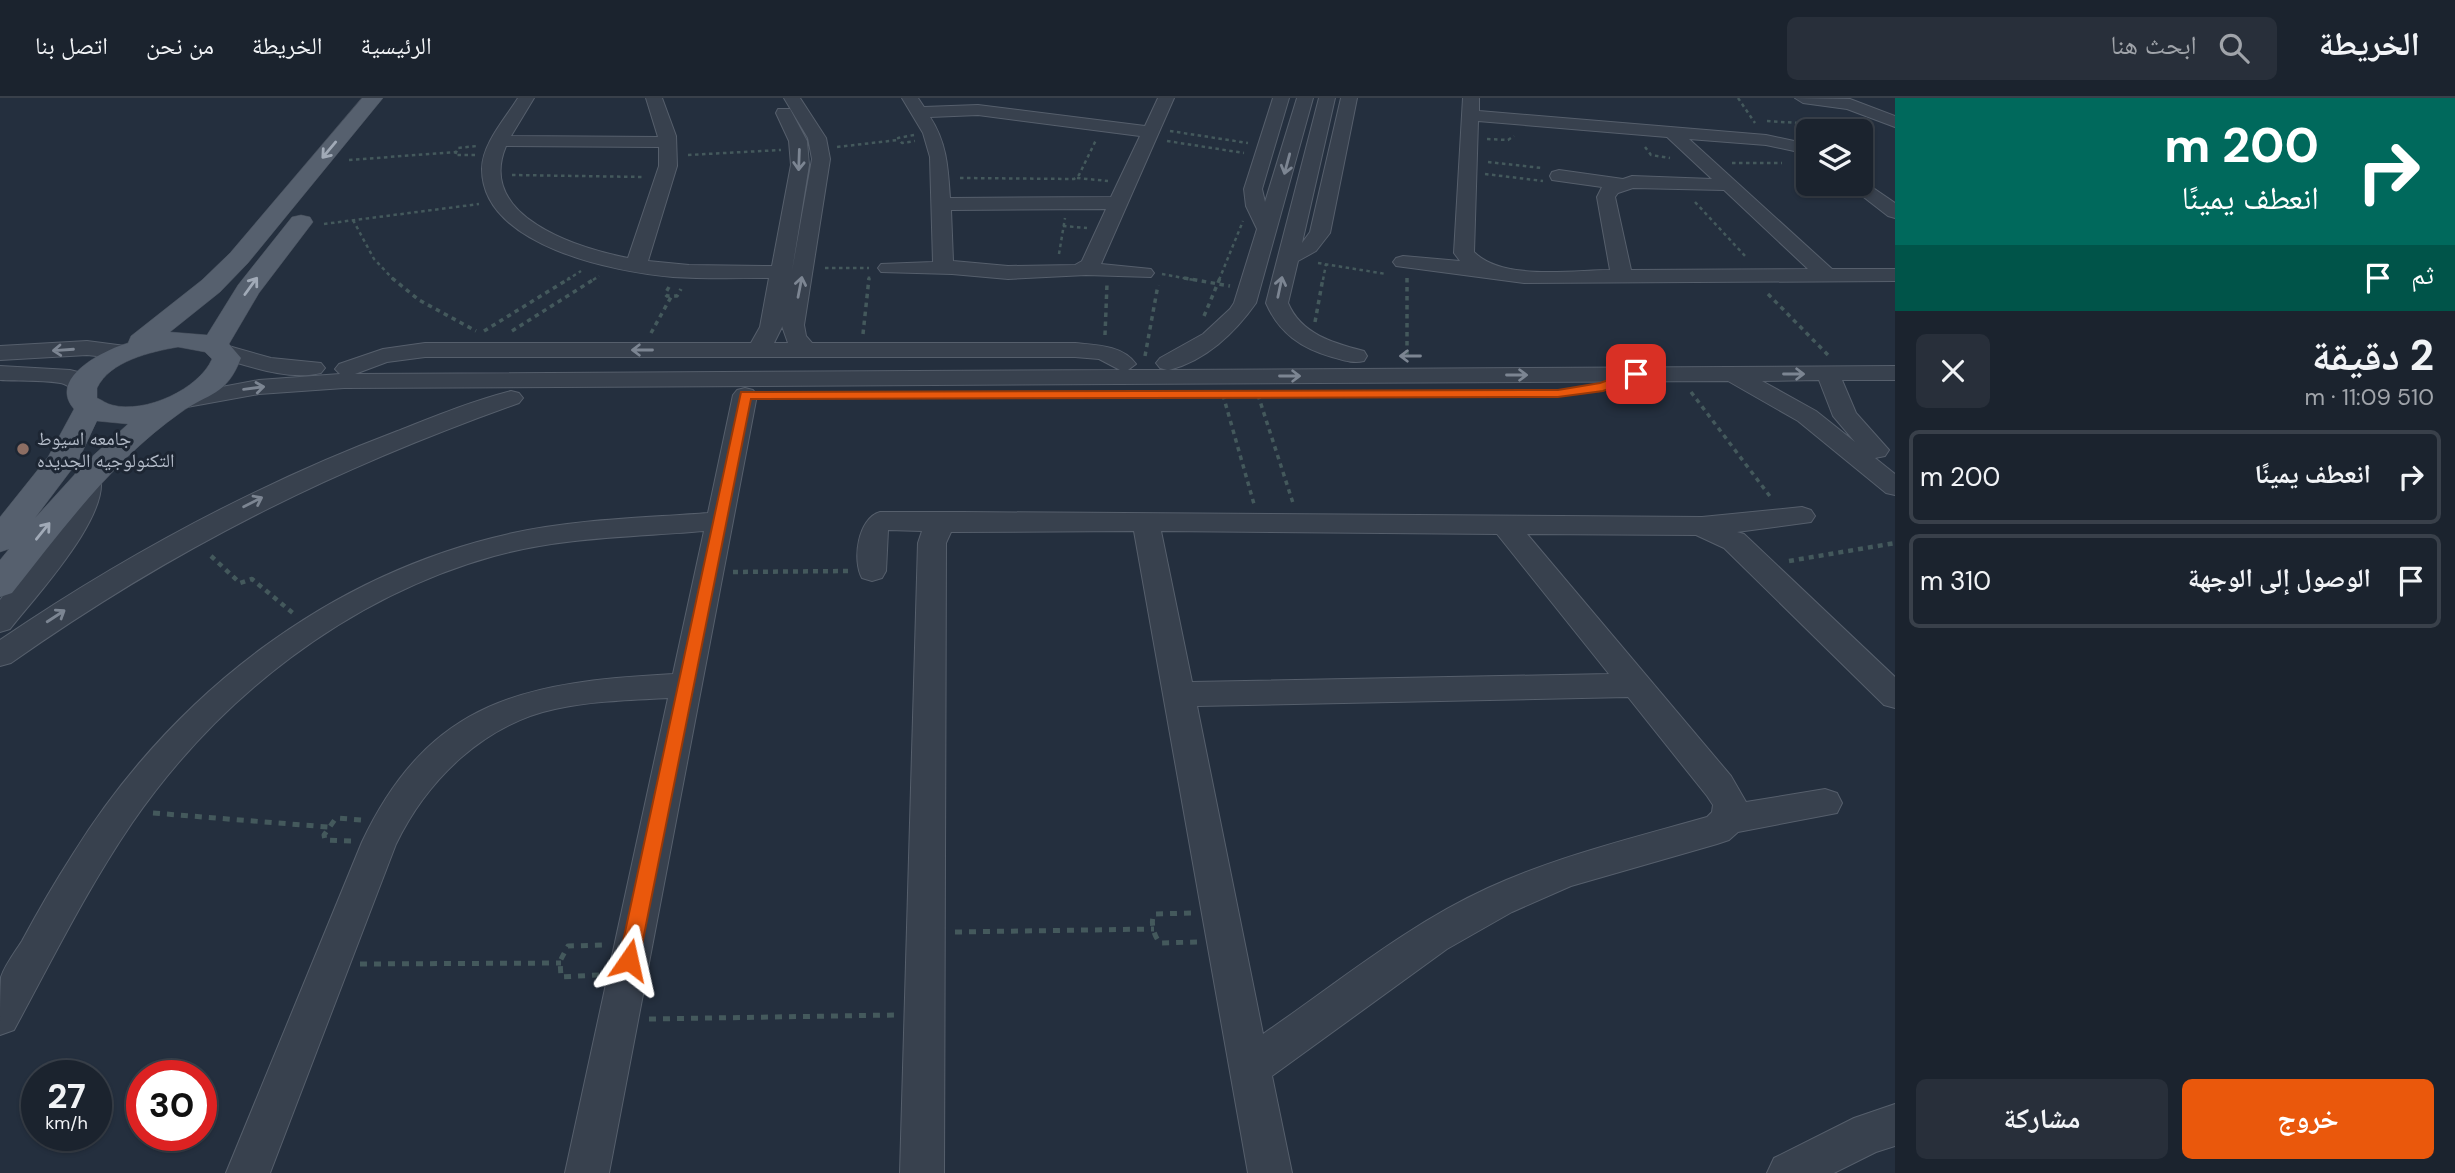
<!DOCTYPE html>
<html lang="ar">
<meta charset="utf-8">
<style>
body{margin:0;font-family:"DM Sans","Noto Naskh Arabic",sans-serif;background:#282f3a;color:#f1f3f6;direction:rtl;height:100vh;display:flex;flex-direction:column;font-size:26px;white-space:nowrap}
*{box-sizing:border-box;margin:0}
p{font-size:23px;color:#a0a4aa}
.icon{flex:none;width:38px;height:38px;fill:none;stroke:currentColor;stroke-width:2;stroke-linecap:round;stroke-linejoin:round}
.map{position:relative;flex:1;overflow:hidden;direction:ltr}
.side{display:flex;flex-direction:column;background:#1b232e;width:560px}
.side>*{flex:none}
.top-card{background:#00695c;color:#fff;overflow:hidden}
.fabs{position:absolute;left:1796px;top:21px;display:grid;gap:14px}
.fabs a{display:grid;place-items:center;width:77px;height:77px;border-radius:10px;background:#1b232e;box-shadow:0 2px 5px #0004,0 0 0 2px #39404a;font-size:35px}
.speed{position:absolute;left:21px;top:962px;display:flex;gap:14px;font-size:35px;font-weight:700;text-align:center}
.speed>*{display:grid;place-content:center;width:91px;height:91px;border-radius:50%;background:#1b232e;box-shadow:0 2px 5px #0004,0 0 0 2px #39404a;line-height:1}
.speed small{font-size:18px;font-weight:400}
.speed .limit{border:10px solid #d22;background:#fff;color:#111}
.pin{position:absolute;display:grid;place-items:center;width:60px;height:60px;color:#fff;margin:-30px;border-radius:14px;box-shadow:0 4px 10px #0006}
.me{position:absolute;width:77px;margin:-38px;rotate:11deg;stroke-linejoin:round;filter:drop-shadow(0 0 5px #0008)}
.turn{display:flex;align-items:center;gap:24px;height:147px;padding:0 21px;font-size:32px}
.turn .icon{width:91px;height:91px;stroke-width:2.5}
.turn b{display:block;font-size:49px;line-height:60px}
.then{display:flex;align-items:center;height:66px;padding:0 21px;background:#0003;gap:14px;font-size:26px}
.round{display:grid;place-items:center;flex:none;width:74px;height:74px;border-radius:10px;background:#282f3a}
.head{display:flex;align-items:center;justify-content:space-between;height:119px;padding:0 21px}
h1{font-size:42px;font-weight:700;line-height:52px}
.button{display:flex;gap:14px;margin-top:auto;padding:14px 21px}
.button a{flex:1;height:80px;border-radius:10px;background:#ea580c;color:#fff;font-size:28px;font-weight:700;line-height:80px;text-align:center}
.button a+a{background:#282f3a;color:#f1f3f6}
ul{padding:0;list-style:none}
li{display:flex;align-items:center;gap:21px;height:94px;margin:0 14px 10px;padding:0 7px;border:4px solid #39404a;border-radius:10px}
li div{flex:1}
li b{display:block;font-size:26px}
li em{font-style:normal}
header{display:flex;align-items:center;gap:42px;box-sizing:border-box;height:98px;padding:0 35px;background:#1b232e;border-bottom:2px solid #39404a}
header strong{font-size:33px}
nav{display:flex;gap:38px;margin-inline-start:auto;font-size:24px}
.search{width:490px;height:63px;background:#282f3a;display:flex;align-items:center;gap:18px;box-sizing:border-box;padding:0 24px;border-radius:10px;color:#a0a4aa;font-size:26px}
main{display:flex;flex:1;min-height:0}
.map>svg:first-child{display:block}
</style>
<header>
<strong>الخريطة</strong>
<div class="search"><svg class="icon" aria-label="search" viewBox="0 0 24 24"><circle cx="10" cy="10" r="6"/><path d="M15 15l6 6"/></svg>ابحث هنا</div>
<nav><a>الرئيسية</a><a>الخريطة</a><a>من نحن</a><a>اتصل بنا</a></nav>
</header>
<main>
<section class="side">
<div class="top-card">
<div class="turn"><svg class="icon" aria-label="right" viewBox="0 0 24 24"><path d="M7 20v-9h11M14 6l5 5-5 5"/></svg><div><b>200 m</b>انعطف يمينًا</div></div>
<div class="then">ثم<svg class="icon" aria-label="arrive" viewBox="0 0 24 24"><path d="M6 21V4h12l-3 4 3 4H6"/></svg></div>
</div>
<div class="head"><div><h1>2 دقيقة</h1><p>510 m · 11:09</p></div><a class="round"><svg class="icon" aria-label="close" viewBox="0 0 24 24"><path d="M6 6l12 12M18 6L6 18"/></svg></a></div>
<ul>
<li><svg class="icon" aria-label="right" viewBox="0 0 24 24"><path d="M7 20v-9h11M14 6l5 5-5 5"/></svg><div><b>انعطف يمينًا</b></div><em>200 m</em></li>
<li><svg class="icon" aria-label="arrive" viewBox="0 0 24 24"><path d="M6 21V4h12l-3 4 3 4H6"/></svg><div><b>الوصول إلى الوجهة</b></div><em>310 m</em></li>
</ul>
<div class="button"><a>خروج</a><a>مشاركة</a></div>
</section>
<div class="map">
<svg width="1895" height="1075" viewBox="0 0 1895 1075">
<rect width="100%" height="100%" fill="#242f3e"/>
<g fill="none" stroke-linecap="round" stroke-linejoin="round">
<g stroke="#565f6c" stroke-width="2">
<g id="minor">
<path d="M518,0H534L511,38L658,39L646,0H662L676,38L677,68L648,163L689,167L772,168L791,67L789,43L776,15L778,11H790L807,43L809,67L792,173L812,61L808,40L784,0H800L826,40L830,61L804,227L806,238L812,245H1075C1095,247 1123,247 1136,266L1128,272H1167L1160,270L1156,265L1160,260L1203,236L1230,211L1234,205L1257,131L1246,108L1244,91L1273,0H1289L1262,91L1265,104L1297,0H1313L1256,205C1235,235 1205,263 1169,272L1895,268V282H1842L1856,315L1889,352L1885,358L1875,360L1895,376V397L1886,395L1798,323L1728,283L344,290L259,296L187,309L179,307L175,302L179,297L259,282L340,276L335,271L339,266L383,251L425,245H751L760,229L769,180C737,180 705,181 673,179C615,174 482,148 482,71C482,46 505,21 518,0ZM506,48L659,49V68L628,160C578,150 476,119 506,48ZM782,228L788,245H774L782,229ZM425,259H1075L1099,261L1120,272L355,276L387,264ZM1819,282L1833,318L1855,344L1816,313L1762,283Z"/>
<path d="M902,0H918L924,9L978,7L1145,28L1158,0H1174L1101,166L1151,171L1154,175L1151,179L1086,177L1008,181L952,176L881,174L878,170L881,166L933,164L930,59L923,35ZM978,17L1140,38L1111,99L950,100C948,70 947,45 930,19ZM1106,111L1082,163L1075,167L1008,168L953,163L951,112Z"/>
<path d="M1319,0H1335L1302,145L1310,134L1341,0H1357L1330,135L1316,153L1298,163L1288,205C1301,236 1333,245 1364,253L1367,258L1364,263C1353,266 1343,262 1332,259C1301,250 1279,235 1266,205Z"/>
<path d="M1463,0H1479V13L1766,37L1808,46V56L1766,47L1689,41L1832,171H1895V183L1524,185L1396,168L1393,164L1396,160L1403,158L1460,163L1454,155ZM1478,23L1667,39L1712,81L1632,78L1623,81L1559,72L1552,74L1550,78L1552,82L1602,89L1597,99L1610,172C1572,172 1503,183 1474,154ZM1633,90L1724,92L1808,171L1631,172L1615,99L1618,95Z"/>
<path d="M1795,0L1850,1L1895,18V29L1847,11L1803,5Z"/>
<path d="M1860,81L1895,105V120L1888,118L1852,90L1850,86H1860Z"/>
<path d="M87,243L133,249L136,254L133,259L125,261L87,257L0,262V248Z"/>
<path d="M225,247L271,260L321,265L325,270L321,275C288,283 249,268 217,259L214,254L217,249Z"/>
<path d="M0,268L70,272L78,274L94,289L90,294C77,297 75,291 64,286C54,282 13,283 0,282Z"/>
<path d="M745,290L753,292L757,297L609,1075H565L668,600C630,602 592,603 555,611C484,626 427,682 396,746L270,1075H226L362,744C430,600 528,584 673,576L704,433C634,439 562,439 494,458C347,499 218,600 132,725C87,791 52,862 14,932L0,937C0,920 0,895 1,879C5,867 15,854 22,843C38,813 55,784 73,756C172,597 329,475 513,435C577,421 643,420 708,415L733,297L737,292Z"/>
<path d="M511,293L519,295L523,300L519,305C331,372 174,450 11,565L0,568V542C124,458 255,387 395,334C433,319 472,303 511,293Z"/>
<path d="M88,369L97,371C121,408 33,501 10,531L0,534V502L66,420L74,401L75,377L79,371Z"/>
<path d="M1802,409L1811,412L1815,418L1811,424L1737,434L1744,436L1895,579V610L1884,607L1724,450L1696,437L1527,436L1731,678L1746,704L1825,691L1837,695L1842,705L1837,715L1738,734L1729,742L1717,746L1571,788L1512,814L1447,851L1272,978L1292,1075H1248L1134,433L951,434L946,445L944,1075H900L918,445L922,433L888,432L886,473L882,480L872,483L862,480C852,462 858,420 880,414H962L1702,419ZM1161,433L1497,436L1609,576L1192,584ZM1628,599L1707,698L1713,707L1712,714L1707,719C1633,740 1558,758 1488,790C1407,827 1336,886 1263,936L1197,608Z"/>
<path d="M1895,1006V1048L1876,1054L1834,1075H1767L1774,1060L1854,1020Z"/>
</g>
</g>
<g stroke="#414a57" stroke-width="1">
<path id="major" d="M362,0H383L248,165L220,194L170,234L207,237L238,187L292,119L301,117L310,119L313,124L259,195L229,246L241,260C226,299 209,294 180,315C113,362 63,431 12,495L0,499V462L9,451L0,454V419L48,359L74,311C47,280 104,252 128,245L131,238L202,182L230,155ZM178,249L205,254L212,261C199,291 145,316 112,307C107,306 102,302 97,300V290C110,263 150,254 178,249ZM97,323L128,326L86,364L35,420L78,363Z"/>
</g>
<g stroke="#44595c" stroke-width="2.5" stroke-dasharray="3.5 3.5" stroke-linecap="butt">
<path d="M1738,0L1755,25"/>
<path d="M1767,23L1859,29"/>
<path d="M1170,33L1248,45"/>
<path d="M914,37L898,40L902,45L915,43"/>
<path d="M1487,41L1508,42L1514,38"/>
<path d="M1167,43L1244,55"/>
<path d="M837,49L898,42"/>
<path d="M1645,49L1651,57L1670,60"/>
<path d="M475,57H455L458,50L477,48"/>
<path d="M688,57L781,52"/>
<path d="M349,62L456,54"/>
<path d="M1488,64L1542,70"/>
<path d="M1732,65H1782"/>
<path d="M1485,76L1543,83"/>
<path d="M512,77L644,79"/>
<path d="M960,80L1074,81L1079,77L1096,42"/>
<path d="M1077,80L1108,83"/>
<path d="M1695,104L1746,159"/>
<path d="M353,122L374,161L394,182"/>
<path d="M324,126L479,106"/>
<path d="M1063,128L1087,130"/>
<path d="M1059,156L1065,120"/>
<path d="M1318,165L1386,176"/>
<path d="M825,170H869"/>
<path d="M1162,176L1194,182"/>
<path d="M567,182L581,173"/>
<path d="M593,182L599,178"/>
<path d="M869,182V178"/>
<path d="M1219,182L1243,123"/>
<path d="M1323,182L1326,166"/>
</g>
<g stroke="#44595c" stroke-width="3.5" stroke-dasharray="4.5 4.5" stroke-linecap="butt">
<path d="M392,180L419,202L476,233"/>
<path d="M1184,180L1230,188"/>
<path d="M1407,180V258"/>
<path d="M669,189L665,196L667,198H677L681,191"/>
<path d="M1768,196L1828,257"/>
<path d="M1204,218L1220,180"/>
<path d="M1315,224L1323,180"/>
<path d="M484,233L570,180"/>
<path d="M512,233L596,180"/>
<path d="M651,235L671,199"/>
<path d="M863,236L869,180"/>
<path d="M1105,237L1107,186"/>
<path d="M1145,258L1158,187"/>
<path d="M1691,294L1772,401"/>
<path d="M1223,297L1254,406"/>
<path d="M1258,297L1293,405"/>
</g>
<g stroke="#44595c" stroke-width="4.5" stroke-dasharray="5 5" stroke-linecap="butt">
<path d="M211,458L240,485L252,481L294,516"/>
<path d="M1789,463L1895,445"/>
<path d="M733,474L850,473"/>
</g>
<g stroke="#44595c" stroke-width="5" stroke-dasharray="7 7" stroke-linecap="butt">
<path d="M153,715L328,729"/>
<path d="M351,743L325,742L324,737L336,720L362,722"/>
<path d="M1191,815L1154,816C1150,825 1154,838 1160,845L1197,844"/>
<path d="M955,834L1154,831"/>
<path d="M360,866L561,865"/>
<path d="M599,877L561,879L560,863L568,848L603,847"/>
<path d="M649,921L896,917"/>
</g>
<use href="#minor" fill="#38414e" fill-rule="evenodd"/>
<use href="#major" fill="#56606e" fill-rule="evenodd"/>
</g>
<defs><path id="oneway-shaft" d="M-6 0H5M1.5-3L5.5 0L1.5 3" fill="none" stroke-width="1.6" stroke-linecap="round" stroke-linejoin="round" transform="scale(1.75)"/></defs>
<g stroke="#a1aab7">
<use href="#oneway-shaft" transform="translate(329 52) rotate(130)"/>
<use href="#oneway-shaft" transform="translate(251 188) rotate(-54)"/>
<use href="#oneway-shaft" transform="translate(43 433) rotate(-51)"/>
</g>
<g stroke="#7c8592">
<use href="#oneway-shaft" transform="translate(799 62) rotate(92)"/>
<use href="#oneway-shaft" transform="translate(1287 66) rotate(105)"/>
<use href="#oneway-shaft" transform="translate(800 189) rotate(-79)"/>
<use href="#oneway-shaft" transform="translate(1280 189) rotate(-78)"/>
<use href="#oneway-shaft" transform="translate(63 252) rotate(176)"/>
<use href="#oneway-shaft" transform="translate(642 252) rotate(-180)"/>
<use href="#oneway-shaft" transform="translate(1410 258) rotate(180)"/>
<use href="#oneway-shaft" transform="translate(1794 276)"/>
<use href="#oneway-shaft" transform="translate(1517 277)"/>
<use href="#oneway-shaft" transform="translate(1290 278)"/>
<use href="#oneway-shaft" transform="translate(254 290) rotate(-7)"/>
<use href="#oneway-shaft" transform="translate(253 404) rotate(-27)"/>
<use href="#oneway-shaft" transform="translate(56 518) rotate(-33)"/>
</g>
<path fill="#ea580c" stroke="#983908" stroke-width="2" d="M1636,272L1642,276L1640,279L1603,293L1558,299L751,301L639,862L636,868L629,871L622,868L619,862L741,294L1558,292L1600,285Z"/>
<circle fill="#8d6e63" stroke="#1d2633" stroke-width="2.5" cx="23" cy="351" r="7"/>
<g text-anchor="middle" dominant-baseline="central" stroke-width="6" stroke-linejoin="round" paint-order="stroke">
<g font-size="19" fill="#b4bcc9" stroke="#1d2633" text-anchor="start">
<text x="37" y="340">جامعه اسيوط<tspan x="37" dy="22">التكنولوجيه الجديده</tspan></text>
</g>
</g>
</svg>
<div class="fabs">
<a><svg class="icon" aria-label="layers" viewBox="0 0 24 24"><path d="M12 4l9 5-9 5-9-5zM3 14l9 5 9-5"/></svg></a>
</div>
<div class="speed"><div>27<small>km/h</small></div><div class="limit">30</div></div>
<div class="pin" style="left:1636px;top:276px;background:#d93025"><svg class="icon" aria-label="arrive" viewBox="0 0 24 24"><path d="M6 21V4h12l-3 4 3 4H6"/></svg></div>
<svg class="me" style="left:629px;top:862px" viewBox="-20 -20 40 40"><path d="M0-17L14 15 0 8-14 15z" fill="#ea580c" stroke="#fff" stroke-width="4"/></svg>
</div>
</main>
